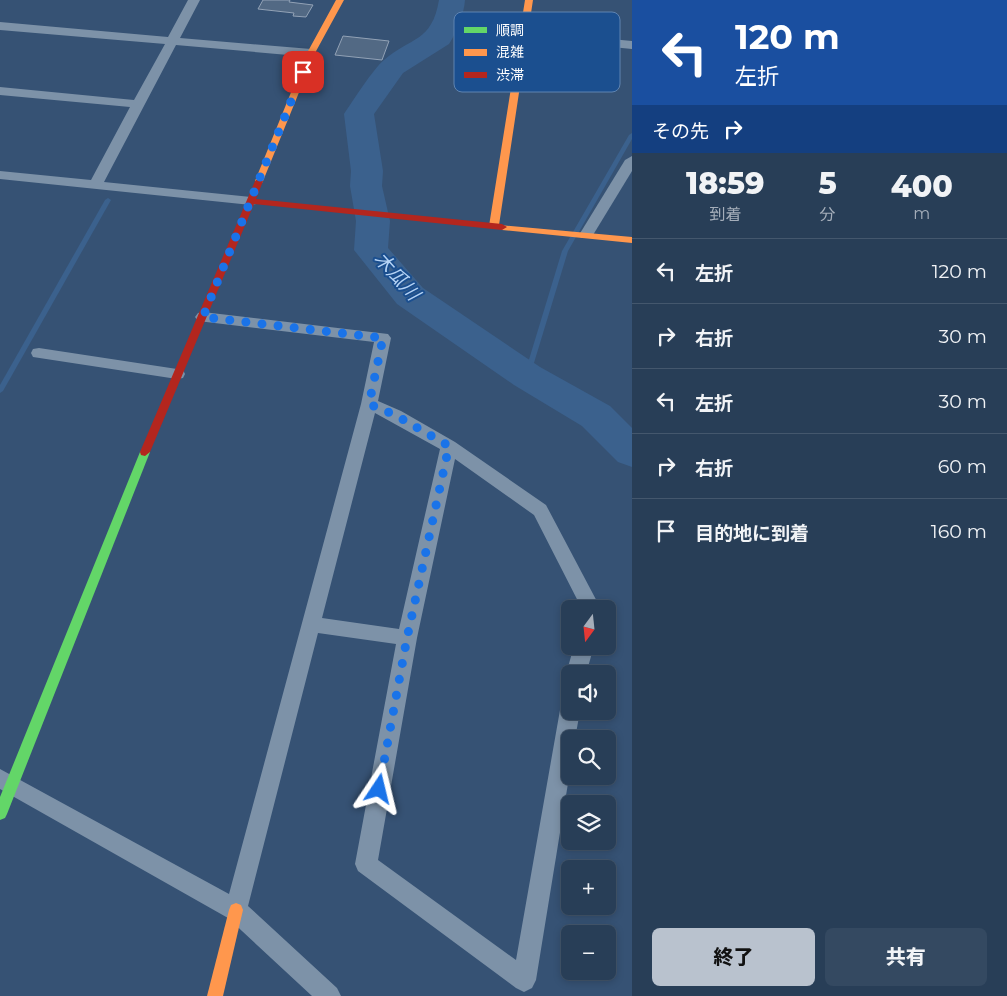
<!DOCTYPE html>
<html lang="ja">
<meta charset="utf-8">
<style>
body{margin:0;font-family:Montserrat,"Noto Sans JP",sans-serif;background:#344961;color:#f1f3f6;height:100vh;display:flex;flex-direction:column;font-size:19px;white-space:nowrap}
*{box-sizing:border-box;margin:0}
p{font-size:16px;color:#a5aeba}
.icon{flex:none;width:28px;height:28px;fill:none;stroke:currentColor;stroke-width:2;stroke-linecap:round;stroke-linejoin:round}
.map{position:relative;flex:1;overflow:hidden}
.drawer{display:flex;flex-direction:column;background:#283e57;width:375px}
.drawer>*{flex:none}
.hud{background:#1a4fa0;color:#fff;overflow:hidden}
.needle{width:32px;rotate:195deg}
.buttons{position:absolute;left:561px;top:600px;display:grid;gap:10px}
.buttons a{display:grid;place-items:center;width:55px;height:55px;border-radius:8px;background:#283e57;box-shadow:0 2px 8px #0003,0 0 0 1px #44576d;font-size:25px}
.pin{position:absolute;display:grid;place-items:center;width:42px;height:42px;color:#fff;margin:-21px;border-radius:10px;box-shadow:0 2px 8px #0006}
.me{position:absolute;width:55px;margin:-28px;rotate:10deg;stroke-linejoin:round;filter:drop-shadow(0 0 4px #0008)}
.turn{display:flex;align-items:center;gap:18px;height:105px;padding:0 20px;font-size:22px}
.turn .icon{width:65px;height:65px;stroke-width:2.5}
.turn b{display:block;font-size:35px;line-height:42px}
.then{display:flex;align-items:center;height:48px;padding:0 20px;background:#0003;gap:10px;font-size:19px}
.eta{display:flex;justify-content:space-evenly;align-items:center;height:85px;text-align:center}
.eta b{font-size:30px;font-weight:800;line-height:35px}
.primary-button{display:flex;gap:10px;margin-top:auto;padding:10px 20px}
.primary-button a{flex:1;height:58px;border-radius:8px;background:#b9c2ce;color:#111;font-size:20px;font-weight:800;line-height:58px;text-align:center}
.primary-button a+a{background:#344961;color:#f1f3f6}
ul{padding:0;list-style:none}
li{display:flex;align-items:center;gap:15px;height:65px;padding:0 20px;border-top:1px solid #44576d}
li div{flex:1}
li b{display:block;font-size:19px}
li em{font-style:normal}
main{display:flex;flex:1;min-height:0}
.map>svg:first-child{display:block}
</style>
<main>
<div class="map">
<svg width="632" height="996" viewBox="0 0 632 996">
<rect width="100%" height="100%" fill="#365274"/>
<g fill="none" stroke-linecap="round" stroke-linejoin="round">
<g fill="#3b618d" fill-rule="evenodd">
<path d="M632,133V139L568,251L530,376L529,378H525L524,376L562,251L629,135Z"/>
<path d="M108,198L111,200L3,391L0,393V385L105,200Z"/>
</g>
<path fill="#3b618d" fill-rule="evenodd" d="M439,0H465C464,14 457,32 449,44L403,73L374,114L383,171L382,186L390,221L388,248L423,288L540,367L610,406L632,428V467L618,462L582,426L514,385L397,304L354,250L356,221L350,186L351,171L344,114C353,101 373,69 384,60C411,37 432,42 439,0Z"/>
</g>
<g fill="#526984" stroke="#92a2b6">
<path d="M263,0H290L289,2L313,5L306,17L293,16L294,13L258,9Z"/>
<path d="M343,36L389,41L382,60L335,55Z"/>
</g>
<g fill="none" stroke-linecap="round" stroke-linejoin="round">
<g fill="#7d92a8" fill-rule="evenodd">
<path d="M188,0H200L180,38L311,49L317,53L311,57L176,45L104,182L251,197L258,201L256,204L251,205L0,179V171L91,180L130,107L0,95V87L134,100L165,44L0,30V22L168,37Z"/>
<path d="M525,31L632,41V49L521,38L519,35L521,32Z"/>
<path d="M632,156V171L593,235L591,238H581L579,235L625,160Z"/>
<path d="M203,312L388,334L391,338L378,401L401,411L455,442L546,505L601,609H582L534,515L455,459L417,638L378,860L516,960L560,710L563,704L570,701V711H580L575,739H570V771L536,980L532,988L524,992L516,988L358,871L355,864L396,644L318,633L248,906L337,988L341,996H312L228,918L0,789V769L229,894L361,404L374,342L198,321L195,317L198,313ZM375,413L440,449L399,629L322,618Z"/>
<path d="M39,348L177,369L183,370L185,374L183,378L177,379L33,357L31,353L33,349Z"/>
<path d="M574,646H594L586,674H570V680L566,674Z"/>
</g>
<path fill="#63d668" fill-rule="evenodd" d="M145,448L150,452L7,814L5,818L0,820V797L140,452Z"/>
<g fill="#ff974d" fill-rule="evenodd">
<path d="M336,0H344L315,53L263,181L262,183H256L255,181L307,53Z"/>
<path d="M525,0H533L499,225L632,237V243L502,230L498,227L491,228L489,226Z"/>
<path d="M236,903L241,905L243,910L223,996H207L229,910L231,905Z"/>
</g>
<path fill="#b3261e" fill-rule="evenodd" d="M259,178L263,181L256,199L502,224L507,227L502,230L254,204L150,452L145,456L141,455L140,452L255,181Z"/>
</g>
<g fill="none" stroke-linecap="round" stroke-linejoin="round">
<path stroke="#1a73e8" stroke-width="9" stroke-dasharray="0 16.2" d="M303,72L203,317L383,338L369,404L395,415L449,446L407,638L379,789"/>
</g>
<g text-anchor="middle" dominant-baseline="central" stroke-width="4" stroke-linejoin="round" paint-order="stroke">
<g font-size="19" font-style="italic" fill="#b5d3f5" stroke="#1b4f8f">
<text transform="translate(397 276) rotate(48)">木瓜川</text>
</g>
</g>
<rect x="454" y="12" width="166" height="80" rx="8" fill="#1b4f8f" stroke="#5f84b1" stroke-width="1"/>
<rect x="464" y="27" width="23" height="6" fill="#63d668"/>
<rect x="464" y="49" width="23" height="7" fill="#ff974d"/>
<rect x="464" y="72" width="23" height="6" fill="#b3261e"/>
<g font-size="14" fill="#fff">
<text x="496" y="35">順調</text>
<text x="496" y="57">混雑</text>
<text x="496" y="80">渋滞</text>
</g>
</svg>
<div class="buttons">
<a><svg class="needle" viewBox="-14 -14 28 28"><path d="M0-13l5 13h-10z" fill="#e53935"/><path d="M0 13l5-13h-10z" fill="#a5aeba"/></svg></a>
<a><svg class="icon" aria-label="sound" viewBox="0 0 24 24"><path d="M4 9h4l5-4v14l-5-4H4zM17 9q2 3 0 6"/></svg></a>
<a><svg class="icon" aria-label="search" viewBox="0 0 24 24"><circle cx="10" cy="10" r="6"/><path d="M15 15l6 6"/></svg></a>
<a><svg class="icon" aria-label="layers" viewBox="0 0 24 24"><path d="M12 4l9 5-9 5-9-5zM3 14l9 5 9-5"/></svg></a>
<a>+</a>
<a>−</a>
</div>
<div class="pin" style="left:303px;top:72px;background:#d93025"><svg class="icon" aria-label="arrive" viewBox="0 0 24 24"><path d="M6 21V4h12l-3 4 3 4H6"/></svg></div>
<svg class="me" style="left:379px;top:789px" viewBox="-20 -20 40 40"><path d="M0-17L14 15 0 8-14 15z" fill="#1a73e8" stroke="#fff" stroke-width="4"/></svg>
</div>
<section class="drawer">
<div class="hud">
<div class="turn"><svg class="icon" aria-label="left" viewBox="0 0 24 24"><path d="M17 20v-9H6M10 6l-5 5 5 5"/></svg><div><b>120 m</b>左折</div></div>
<div class="then">その先<svg class="icon" aria-label="right" viewBox="0 0 24 24"><path d="M7 20v-9h11M14 6l5 5-5 5"/></svg></div>
</div>
<div class="eta">
<div><b>18:59</b><p>到着</p></div>
<div><b>5</b><p>分</p></div>
<div><b>400</b><p>m</p></div>
</div>
<ul>
<li><svg class="icon" aria-label="left" viewBox="0 0 24 24"><path d="M17 20v-9H6M10 6l-5 5 5 5"/></svg><div><b>左折</b></div><em>120 m</em></li>
<li><svg class="icon" aria-label="right" viewBox="0 0 24 24"><path d="M7 20v-9h11M14 6l5 5-5 5"/></svg><div><b>右折</b></div><em>30 m</em></li>
<li><svg class="icon" aria-label="left" viewBox="0 0 24 24"><path d="M17 20v-9H6M10 6l-5 5 5 5"/></svg><div><b>左折</b></div><em>30 m</em></li>
<li><svg class="icon" aria-label="right" viewBox="0 0 24 24"><path d="M7 20v-9h11M14 6l5 5-5 5"/></svg><div><b>右折</b></div><em>60 m</em></li>
<li><svg class="icon" aria-label="arrive" viewBox="0 0 24 24"><path d="M6 21V4h12l-3 4 3 4H6"/></svg><div><b>目的地に到着</b></div><em>160 m</em></li>
</ul>
<div class="primary-button"><a>終了</a><a>共有</a></div>
</section>
</main>
